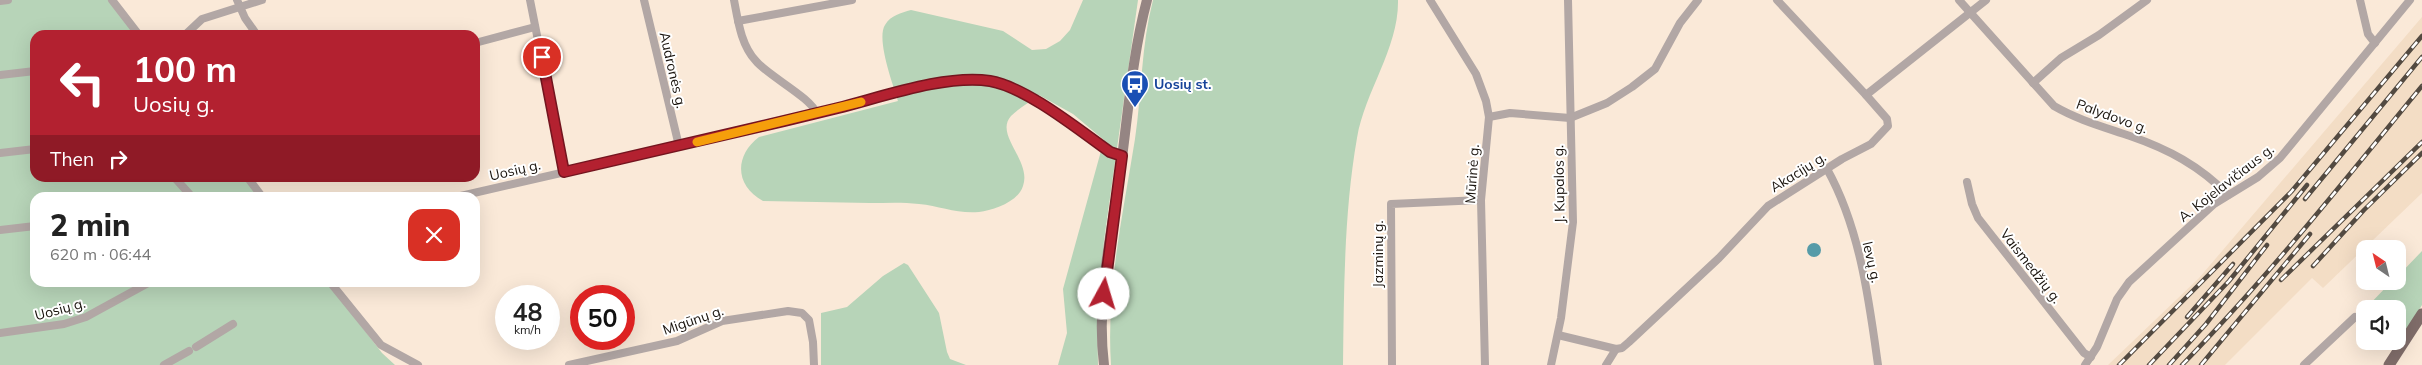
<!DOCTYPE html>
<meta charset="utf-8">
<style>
body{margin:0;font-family:Mulish,sans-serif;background:#f6f6f6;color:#222;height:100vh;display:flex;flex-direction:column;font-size:19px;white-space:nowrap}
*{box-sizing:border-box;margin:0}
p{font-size:16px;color:#767676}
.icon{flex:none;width:28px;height:28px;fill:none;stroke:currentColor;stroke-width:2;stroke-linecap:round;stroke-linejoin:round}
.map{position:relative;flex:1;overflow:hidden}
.side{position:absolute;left:30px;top:192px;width:450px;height:95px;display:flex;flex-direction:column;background:#fff;border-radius:15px;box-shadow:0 5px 20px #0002}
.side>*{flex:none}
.banner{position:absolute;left:30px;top:30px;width:450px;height:152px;border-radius:15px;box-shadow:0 5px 20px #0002;background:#b32130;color:#fff;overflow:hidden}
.needle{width:32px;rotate:325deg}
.fabs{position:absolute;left:2356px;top:240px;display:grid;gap:10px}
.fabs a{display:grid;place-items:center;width:50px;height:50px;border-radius:10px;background:#fff;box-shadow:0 5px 20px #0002;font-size:25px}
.speed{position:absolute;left:495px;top:285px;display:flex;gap:10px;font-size:25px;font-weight:700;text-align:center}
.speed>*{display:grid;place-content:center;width:65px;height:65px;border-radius:50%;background:#fff;box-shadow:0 5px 20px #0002;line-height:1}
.speed small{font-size:12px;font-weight:400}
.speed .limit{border:8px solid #d22;background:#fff;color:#111}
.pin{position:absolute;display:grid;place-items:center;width:42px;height:42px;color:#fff;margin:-21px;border:2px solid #fff;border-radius:50%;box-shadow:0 1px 5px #0007}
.me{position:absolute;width:55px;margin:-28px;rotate:6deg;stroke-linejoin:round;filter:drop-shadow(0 0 4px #0008)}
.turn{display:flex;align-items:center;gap:18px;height:105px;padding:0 20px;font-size:22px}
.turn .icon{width:65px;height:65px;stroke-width:2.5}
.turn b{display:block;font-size:35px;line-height:42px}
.then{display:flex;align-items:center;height:48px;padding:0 20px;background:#0003;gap:10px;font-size:19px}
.round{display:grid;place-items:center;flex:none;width:52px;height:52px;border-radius:15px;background:#f6f6f6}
.summary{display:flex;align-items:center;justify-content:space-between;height:85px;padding:0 20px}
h1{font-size:30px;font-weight:800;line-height:38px}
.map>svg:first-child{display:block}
</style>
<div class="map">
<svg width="2422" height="365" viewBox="0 0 2422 365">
<rect width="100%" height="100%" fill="#fae9d8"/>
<path fill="#f3ddc5" d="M2422,17V193L2323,288L2312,278L2225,365H2108L2199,278Z"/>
<g fill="#b7d4b8">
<path d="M0,0H110L137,35H35V178H247L263,197L35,198V282L328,283L382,353L395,365H0Z"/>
<path d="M1083,0H1138L1104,240L1097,314L1098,365H1058L1067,333L1063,289L1104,140L1073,114L1039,95C1030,102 1019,108 1011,116C994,135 1032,161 1023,186C1018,202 994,210 979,212C957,214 940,206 919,204C903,202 886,203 870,203C834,202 799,202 763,201C735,186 734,156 759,137L898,101C893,84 876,39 885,25C891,15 901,13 911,10L1003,31L1032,50L1046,49L1060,41L1070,30Z"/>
<path d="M1153,0H1398C1399,48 1365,91 1357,138C1344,212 1344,289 1343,365H1111C1106,289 1123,214 1135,139C1142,92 1141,46 1153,0Z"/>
<path d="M2422,251V305L2395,350L2385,341H2398V309H2365L2392,281H2398V276Z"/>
<path d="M904,263L908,265L939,313L947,352L950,359L966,365H821V313L847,307L883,276Z"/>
</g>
<circle fill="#569ba8" cx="1814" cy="250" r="7"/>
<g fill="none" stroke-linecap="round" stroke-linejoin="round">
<g stroke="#b2a7a5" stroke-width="8">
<path d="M112,0L139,35"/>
<path d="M237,0L245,18L257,35"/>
<path d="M530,0L564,172"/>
<path d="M644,0L679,146"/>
<path d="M734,0C738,21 741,45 756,61C767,75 813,99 816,113"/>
<path d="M1430,0L1476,74L1486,101L1489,117L1481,200L1485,365"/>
<path d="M1959,0L2054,106C2078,120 2104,127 2130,136C2168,149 2200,166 2228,195"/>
<path d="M2360,0L2368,34L2375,43"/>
<path d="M0,1L8,0"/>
<path d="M738,21L852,0"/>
<path d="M185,35L202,19L262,0"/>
<path d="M475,43L535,27"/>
<path d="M0,75L35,71"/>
<path d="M2033,83L2061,58L2099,35L2147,0"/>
<path d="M1866,95L1986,0"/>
<path d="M1489,117L1510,113L1570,118L1607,103L1632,87L1655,69L1680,23L1698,0"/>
<path d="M0,153L35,149"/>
<path d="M1827,169C1860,228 1869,300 1878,365"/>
<path d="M175,178L193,198"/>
<path d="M248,178L263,198"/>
<path d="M1967,182L1972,204L1978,218L2084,353L2091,357"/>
<path d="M452,198L679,146L942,82L989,81L1007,85L1024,93L1110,152L1122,156"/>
<path d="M0,230L35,226"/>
<path d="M330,282L381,345L418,365"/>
<path d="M0,333L64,324L86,317L150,282"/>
<path d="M1558,335L1616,349"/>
<path d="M196,347L233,324"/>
<path d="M164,365L189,351"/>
<path d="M569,365L677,341L722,321L788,311L802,313L809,320L813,342L814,365"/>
<path d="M1392,365L1391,204L1481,200"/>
<path d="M1551,365L1561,318L1573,222L1568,0"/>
<path d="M1606,365L1616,349L1622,348L1629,342L1719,258L1768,206L1842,159L1871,144L1888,126L1887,119L1866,95L1777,0"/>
<path d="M2085,365L2097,347L2117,299L2129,282L2214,204L2258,177L2280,158L2410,0"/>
<path d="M2304,365L2355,317"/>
</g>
<path stroke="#958583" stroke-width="10" d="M1104,365C1096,301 1111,235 1120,173C1128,115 1132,56 1147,0"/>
<path stroke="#806d6a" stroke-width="11" d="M2389,365L2422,314"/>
<g stroke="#534a41" stroke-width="4.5">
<g id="rail">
<path d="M2305,199L2422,57"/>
<path d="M2313,266L2364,210L2422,153"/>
<path d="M2281,280L2422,142"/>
<path d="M2187,317L2233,264"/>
<path d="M2119,365L2291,192L2422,36"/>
<path d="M2149,365L2229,281L2307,185"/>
<path d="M2169,365L2206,324L2267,245"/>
<path d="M2182,365C2268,277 2344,181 2422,86"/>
<path d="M2201,365L2310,234"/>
</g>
</g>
<use href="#rail" stroke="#fff" stroke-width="2.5" stroke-dasharray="8" stroke-linecap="butt"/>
</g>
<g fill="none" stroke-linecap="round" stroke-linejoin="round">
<g stroke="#74151f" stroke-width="12">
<path id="route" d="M542,57L564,172C656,151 747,130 838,108C882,97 946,74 990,81C1026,87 1079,130 1110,152L1122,156L1104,294"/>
</g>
<use href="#route" stroke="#b32130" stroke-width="9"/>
<path stroke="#f59e0b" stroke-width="9" d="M697,142L861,102"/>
</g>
<defs>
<g id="bus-pin" transform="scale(1.4375)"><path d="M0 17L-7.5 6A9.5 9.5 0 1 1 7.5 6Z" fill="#1a4fb4" stroke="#fff"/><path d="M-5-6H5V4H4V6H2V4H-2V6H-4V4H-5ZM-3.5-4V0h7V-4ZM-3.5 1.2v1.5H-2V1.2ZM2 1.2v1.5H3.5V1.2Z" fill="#fff"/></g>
</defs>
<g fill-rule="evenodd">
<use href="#bus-pin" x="1135" y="84"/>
</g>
<g text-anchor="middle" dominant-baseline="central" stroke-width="4" stroke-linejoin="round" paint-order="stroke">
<g font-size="14" fill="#19130d" stroke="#fff">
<text transform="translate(673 70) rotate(77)">Audronės g.</text>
<text transform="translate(2112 116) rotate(20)">Palydovo g.</text>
<text transform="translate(515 170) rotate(-13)">Uosių g.</text>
<text transform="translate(1798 172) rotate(-32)">Akacijų g.</text>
<text transform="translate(1472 174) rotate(-86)">Mūrinė g.</text>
<text transform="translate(2226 183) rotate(-38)">A. Kojelavičiaus g.</text>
<text transform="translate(1559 184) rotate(-91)">J. Kupalos g.</text>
<text transform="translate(1378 254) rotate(-90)">Jazminų g.</text>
<text transform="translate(1872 262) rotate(77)">Ievų g.</text>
<text transform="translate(2031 266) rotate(52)">Vaismedžių g.</text>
<text transform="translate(60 309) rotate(-15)">Uosių g.</text>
<text transform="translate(693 320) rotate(-19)">Migūnų g.</text>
</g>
<g font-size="14" font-weight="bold" fill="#164399" stroke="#fff" text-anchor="start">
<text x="1154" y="84">Uosių st.</text>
</g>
</g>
</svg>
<div class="fabs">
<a><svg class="needle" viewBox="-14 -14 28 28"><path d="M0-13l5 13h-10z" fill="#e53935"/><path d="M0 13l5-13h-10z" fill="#767676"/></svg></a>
<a><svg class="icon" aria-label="sound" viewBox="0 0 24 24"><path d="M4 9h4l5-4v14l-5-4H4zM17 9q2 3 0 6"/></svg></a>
</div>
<div class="speed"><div>48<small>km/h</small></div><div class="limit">50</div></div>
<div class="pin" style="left:542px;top:57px;background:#d93025"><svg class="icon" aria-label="arrive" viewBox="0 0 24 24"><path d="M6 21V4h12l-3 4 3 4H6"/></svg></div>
<svg class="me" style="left:1104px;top:294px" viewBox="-20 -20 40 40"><circle r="19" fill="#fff"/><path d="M0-13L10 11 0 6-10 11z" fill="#b32130"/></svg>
<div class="banner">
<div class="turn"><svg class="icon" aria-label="left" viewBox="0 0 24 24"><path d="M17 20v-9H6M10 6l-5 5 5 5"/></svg><div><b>100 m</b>Uosių g.</div></div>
<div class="then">Then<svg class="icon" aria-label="right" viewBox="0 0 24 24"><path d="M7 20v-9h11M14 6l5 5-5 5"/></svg></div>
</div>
<section class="side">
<div class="summary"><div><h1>2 min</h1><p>620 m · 06:44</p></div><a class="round" style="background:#d93025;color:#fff"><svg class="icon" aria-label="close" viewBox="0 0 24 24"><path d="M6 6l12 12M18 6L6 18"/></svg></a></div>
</section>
</div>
